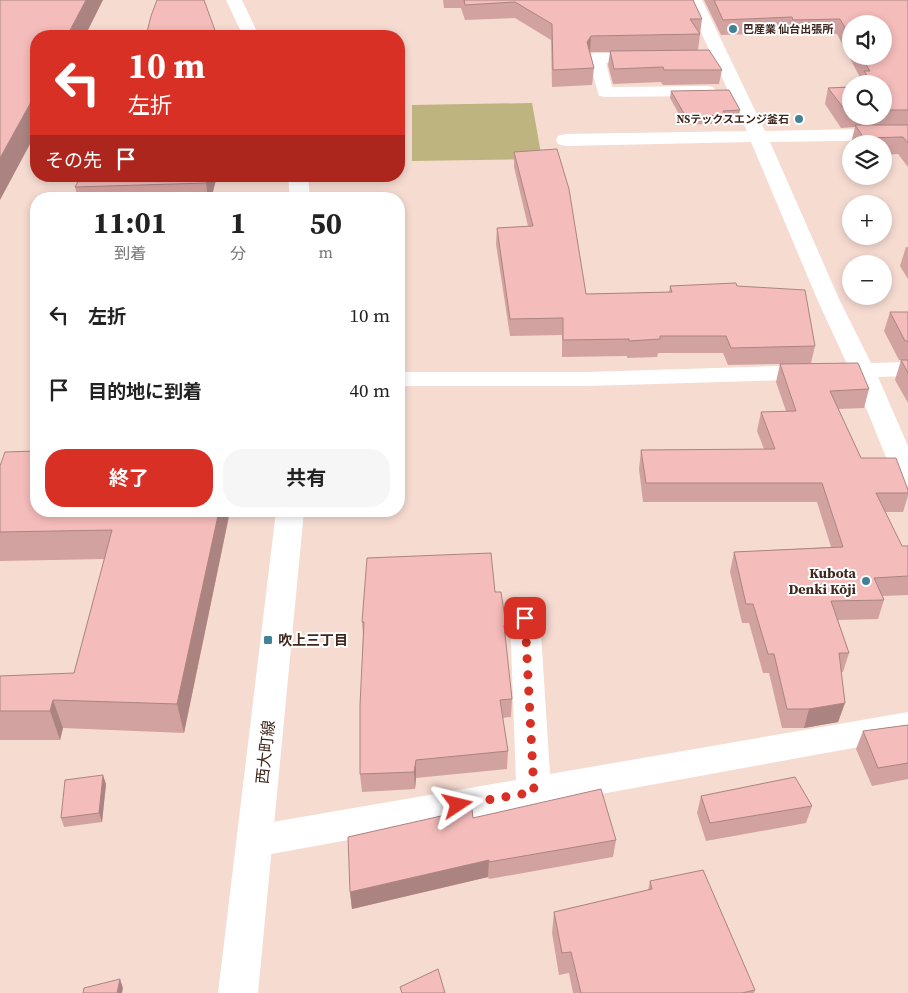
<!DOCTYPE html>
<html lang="ja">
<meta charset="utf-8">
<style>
body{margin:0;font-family:"Source Serif 4","Noto Sans JP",serif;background:#f6f6f6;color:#222;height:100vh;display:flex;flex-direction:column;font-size:19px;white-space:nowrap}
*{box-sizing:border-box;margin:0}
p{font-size:16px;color:#767676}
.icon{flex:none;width:28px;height:28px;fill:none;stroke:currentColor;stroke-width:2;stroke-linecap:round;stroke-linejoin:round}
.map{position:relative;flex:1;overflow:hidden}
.details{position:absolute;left:30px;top:192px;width:375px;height:325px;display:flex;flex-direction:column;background:#fff;border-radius:20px;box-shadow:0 2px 8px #0003}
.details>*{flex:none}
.top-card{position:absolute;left:30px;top:30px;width:375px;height:152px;border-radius:20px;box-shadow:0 2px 8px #0003;background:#d93025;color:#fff;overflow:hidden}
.tools{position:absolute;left:842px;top:15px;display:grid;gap:10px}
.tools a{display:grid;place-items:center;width:50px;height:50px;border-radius:50%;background:#fff;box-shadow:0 2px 8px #0003;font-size:25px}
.pin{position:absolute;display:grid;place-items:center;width:42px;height:42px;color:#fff;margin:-21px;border-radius:10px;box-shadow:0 2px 8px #0006}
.me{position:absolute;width:55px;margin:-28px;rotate:80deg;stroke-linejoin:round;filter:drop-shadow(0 0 4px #0008)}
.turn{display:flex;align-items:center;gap:18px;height:105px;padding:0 15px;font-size:22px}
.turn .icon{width:65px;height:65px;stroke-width:2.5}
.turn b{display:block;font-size:35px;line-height:42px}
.then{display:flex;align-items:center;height:48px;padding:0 15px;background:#0003;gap:10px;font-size:19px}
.eta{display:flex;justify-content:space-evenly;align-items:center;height:85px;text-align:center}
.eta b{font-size:30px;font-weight:700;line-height:35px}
.primary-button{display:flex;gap:10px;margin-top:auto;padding:10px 15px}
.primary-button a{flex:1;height:58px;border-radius:20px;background:#d93025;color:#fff;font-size:20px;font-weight:700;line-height:58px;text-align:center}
.primary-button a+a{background:#f6f6f6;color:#222}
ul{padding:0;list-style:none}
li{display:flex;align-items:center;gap:15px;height:75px;padding:0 15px}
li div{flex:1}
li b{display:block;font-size:19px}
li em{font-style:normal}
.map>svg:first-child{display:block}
</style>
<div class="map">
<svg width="908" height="993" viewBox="0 0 908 993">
<rect width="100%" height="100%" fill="#f6dbd1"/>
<path fill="#bdb47f" d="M532,103L542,159L412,161V105Z"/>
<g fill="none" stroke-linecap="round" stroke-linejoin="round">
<g fill="#fff" fill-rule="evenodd">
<path d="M686,0H702L765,131L908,128V140L770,142L840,301L871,363L908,362V376L878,377L908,446V486L898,483L894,477L854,378L587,386H399V372H587L847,364L818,301L751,142L565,146L558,144L556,140L558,136L565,134L747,131Z"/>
<path d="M596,53H645L651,54L653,58L651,62L645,63H606L612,87L707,86L713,87L716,91L713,95L707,96L605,97L599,96L588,58L590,54Z"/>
<path d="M525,607L536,610L540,618L550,774L908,712V738L255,857L242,852L237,841L242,830L255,825L516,780L510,618L514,610Z"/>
</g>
<g fill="#fff" fill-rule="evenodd">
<path d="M226,0H242L259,36H243Z"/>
<path d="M288,176H308L310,199H290Z"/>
<path d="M276,511H304L258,993H218Z"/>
</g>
</g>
<g fill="#d2a2a0" fill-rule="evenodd">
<path d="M443,0H693L702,19L698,50L722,70L719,84L663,85L661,82L613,84L608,65L610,52H590L594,68L592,85L552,87L551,40L515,18L465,20L461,8H444Z"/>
<path d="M704,0H908V167L898,154L884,155V144H852L851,143L855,127L841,128L825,104L828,88L851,87V116H884V84H862V81L837,34L790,35L789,33L721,35ZM851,24L884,56H851Z"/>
<path d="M671,91L740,110L739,118H726L725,123L685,125L670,98Z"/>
<path d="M514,152L586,294L669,292L670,286H737L815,346L811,363L869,389L864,408L838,409L861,458L908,490V496L903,512H885L902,546H908V595L883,596L884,600L878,619L838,620L849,653L843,672H841L845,703L838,722L804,728H782L769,673H763L749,623H742L730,572L734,552L831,547L817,502H643L639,469L641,450L764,449L757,431L761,412L786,411L776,382L780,364L728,365L723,353H658L657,357L627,358V356L562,357V335L510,336L496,244L497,228L528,226L514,167Z"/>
<path d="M217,176L211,199H78L75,187Z"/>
<path d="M906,247H908V279L900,266Z"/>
<path d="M890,312H908V403L895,380L901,360H899L884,331Z"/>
<path d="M0,466L230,511L184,733L63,728L60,740H0V676L74,673L105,559L0,561Z"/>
<path d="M495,592L506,625L505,641L512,699L511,717L502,718L508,751L507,769L416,778L415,789L362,792L360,774L363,635L362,622Z"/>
<path d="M908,725V779L872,786L856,749L863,731Z"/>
<path d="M106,784L102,822L64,827L61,818Z"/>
<path d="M701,796L812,806L806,823L706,841L697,813Z"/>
<path d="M473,818L616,840L613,857L489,879L488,877L352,909L350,892Z"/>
<path d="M650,881L755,990L754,993H573L569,973L559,975L552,933L554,912L648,890Z"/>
</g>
<g fill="#ab8482">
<path d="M86,0H103L85,36H67Z"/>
<path d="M591,36L590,52L587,42Z"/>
<path d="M36,93V133L0,200V158Z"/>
<path d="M208,176H217L211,199H208L206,183Z"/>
<path d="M219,511H230L184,733L177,704Z"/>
<path d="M53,700L63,728L60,740L50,711Z"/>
<path d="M845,703L838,722L804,728L809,709Z"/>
<path d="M416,760V778L415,789L414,772Z"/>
<path d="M103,775L106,784L102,822L99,813Z"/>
<path d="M489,860L488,877L352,909L350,892Z"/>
<path d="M120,979L123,988L122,993H117Z"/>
</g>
<g fill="#f4bcba" stroke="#ab8482">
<path d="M0,0H86L67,36H36V93L0,158Z"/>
<path d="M157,0H204L217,36H146L151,16Z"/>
<path d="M464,0H693L702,19H690L700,34L591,36L587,42L594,68L553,70L552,24L515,2L465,5Z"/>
<path d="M714,0H908V110H884V84H873L864,71H870L861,56H884V24H851V38L840,19L793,20L792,17L723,20Z"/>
<path d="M709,50L722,70H664L663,67L614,69L610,51Z"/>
<path d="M851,87V110H845L828,88Z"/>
<path d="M729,90L740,110L723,111L726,115L686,117L671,91Z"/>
<path d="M855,125H908V143L903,137L864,138Z"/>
<path d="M557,149L569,189L586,294L672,292L670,286L736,283L737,286L805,290L815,346L731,348L726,336H660V339L629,341V339L563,340V318L510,319L497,228L533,226L514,152Z"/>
<path d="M81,176H208L206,183L75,187Z"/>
<path d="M890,312H908V341H905Z"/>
<path d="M901,360H908V373Z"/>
<path d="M858,363L869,389L830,391L861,458H896L908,490V493H876L902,546H908V576L874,578L884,600L831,601L849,653H839L845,703L809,709H787L774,654H768L753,604H746L734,552L843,547L822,483H646L641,450L775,449L761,412L796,411L780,364Z"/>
<path d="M36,451V511H219L177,704L53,700L50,711H0V676L74,673L112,530L0,532V466L5,452Z"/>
<path d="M491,553L495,592H501L506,625H504L512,699L500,700L508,751L416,760L414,772L360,774V705L364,622H362L367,558Z"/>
<path d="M908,725V763L878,768L863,731Z"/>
<path d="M103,775L99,813L61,818L65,780Z"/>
<path d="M795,777L812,806L710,823L701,796Z"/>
<path d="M601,789L616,840L489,862V860L350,892L348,837L472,809L473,818Z"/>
<path d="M703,870L755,990L742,993H581L571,952L562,953L554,912L652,889L650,881Z"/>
<path d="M438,969L445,993H402L400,987Z"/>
<path d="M120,979L117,993H83L84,988Z"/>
</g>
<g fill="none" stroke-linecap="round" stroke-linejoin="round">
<path stroke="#d93025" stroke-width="9" stroke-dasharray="0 16.2" d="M458,805L534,792L525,618"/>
</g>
<g fill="#428296" stroke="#fff" stroke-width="2">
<circle cx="733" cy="29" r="5"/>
<circle cx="799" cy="119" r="5"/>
<circle cx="866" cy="581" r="5"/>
<rect x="263" y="635" width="10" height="10" rx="2.5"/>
</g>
<g text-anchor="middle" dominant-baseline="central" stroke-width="4" stroke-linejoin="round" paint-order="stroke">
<g font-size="11" font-weight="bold" fill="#40271e" stroke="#fff" text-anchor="start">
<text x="743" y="29">巴産業 仙台出張所</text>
<text x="789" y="119" text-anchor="end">NSテックスエンジ釜石</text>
</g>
<g font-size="14" font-weight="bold" fill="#40271e" stroke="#fff" text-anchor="end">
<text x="856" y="573">Kubota<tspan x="856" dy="16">Denki Kōji</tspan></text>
<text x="278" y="640" text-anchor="start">吹上三丁目</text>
</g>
<g font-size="16" fill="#40271e" stroke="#fff">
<text transform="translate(265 752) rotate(-84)">西大町線</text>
</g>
</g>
</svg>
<div class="tools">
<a><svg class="icon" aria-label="sound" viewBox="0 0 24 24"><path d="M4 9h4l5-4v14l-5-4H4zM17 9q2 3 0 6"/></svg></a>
<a><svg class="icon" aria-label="search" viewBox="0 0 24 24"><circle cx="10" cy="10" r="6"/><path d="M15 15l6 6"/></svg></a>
<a><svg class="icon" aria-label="layers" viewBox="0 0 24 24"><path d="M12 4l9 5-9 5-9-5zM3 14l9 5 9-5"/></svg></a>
<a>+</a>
<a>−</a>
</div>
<div class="pin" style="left:525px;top:618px;background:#d93025"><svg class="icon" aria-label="arrive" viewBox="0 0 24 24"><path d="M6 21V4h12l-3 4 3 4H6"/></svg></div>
<svg class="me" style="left:458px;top:805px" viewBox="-20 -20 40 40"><path d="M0-17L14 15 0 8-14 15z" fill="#d93025" stroke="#fff" stroke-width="4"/></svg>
<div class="top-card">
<div class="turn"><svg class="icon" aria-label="left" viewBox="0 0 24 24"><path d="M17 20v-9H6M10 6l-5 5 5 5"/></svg><div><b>10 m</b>左折</div></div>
<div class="then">その先<svg class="icon" aria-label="arrive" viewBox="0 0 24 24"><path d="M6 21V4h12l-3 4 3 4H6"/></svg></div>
</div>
<section class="details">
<div class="eta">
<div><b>11:01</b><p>到着</p></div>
<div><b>1</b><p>分</p></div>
<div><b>50</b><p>m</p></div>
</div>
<ul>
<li><svg class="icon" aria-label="left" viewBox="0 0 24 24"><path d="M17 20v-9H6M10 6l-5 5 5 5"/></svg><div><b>左折</b></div><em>10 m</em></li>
<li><svg class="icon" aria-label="arrive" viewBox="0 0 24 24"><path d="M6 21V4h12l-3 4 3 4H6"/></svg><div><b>目的地に到着</b></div><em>40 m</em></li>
</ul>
<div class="primary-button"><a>終了</a><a>共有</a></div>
</section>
</div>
